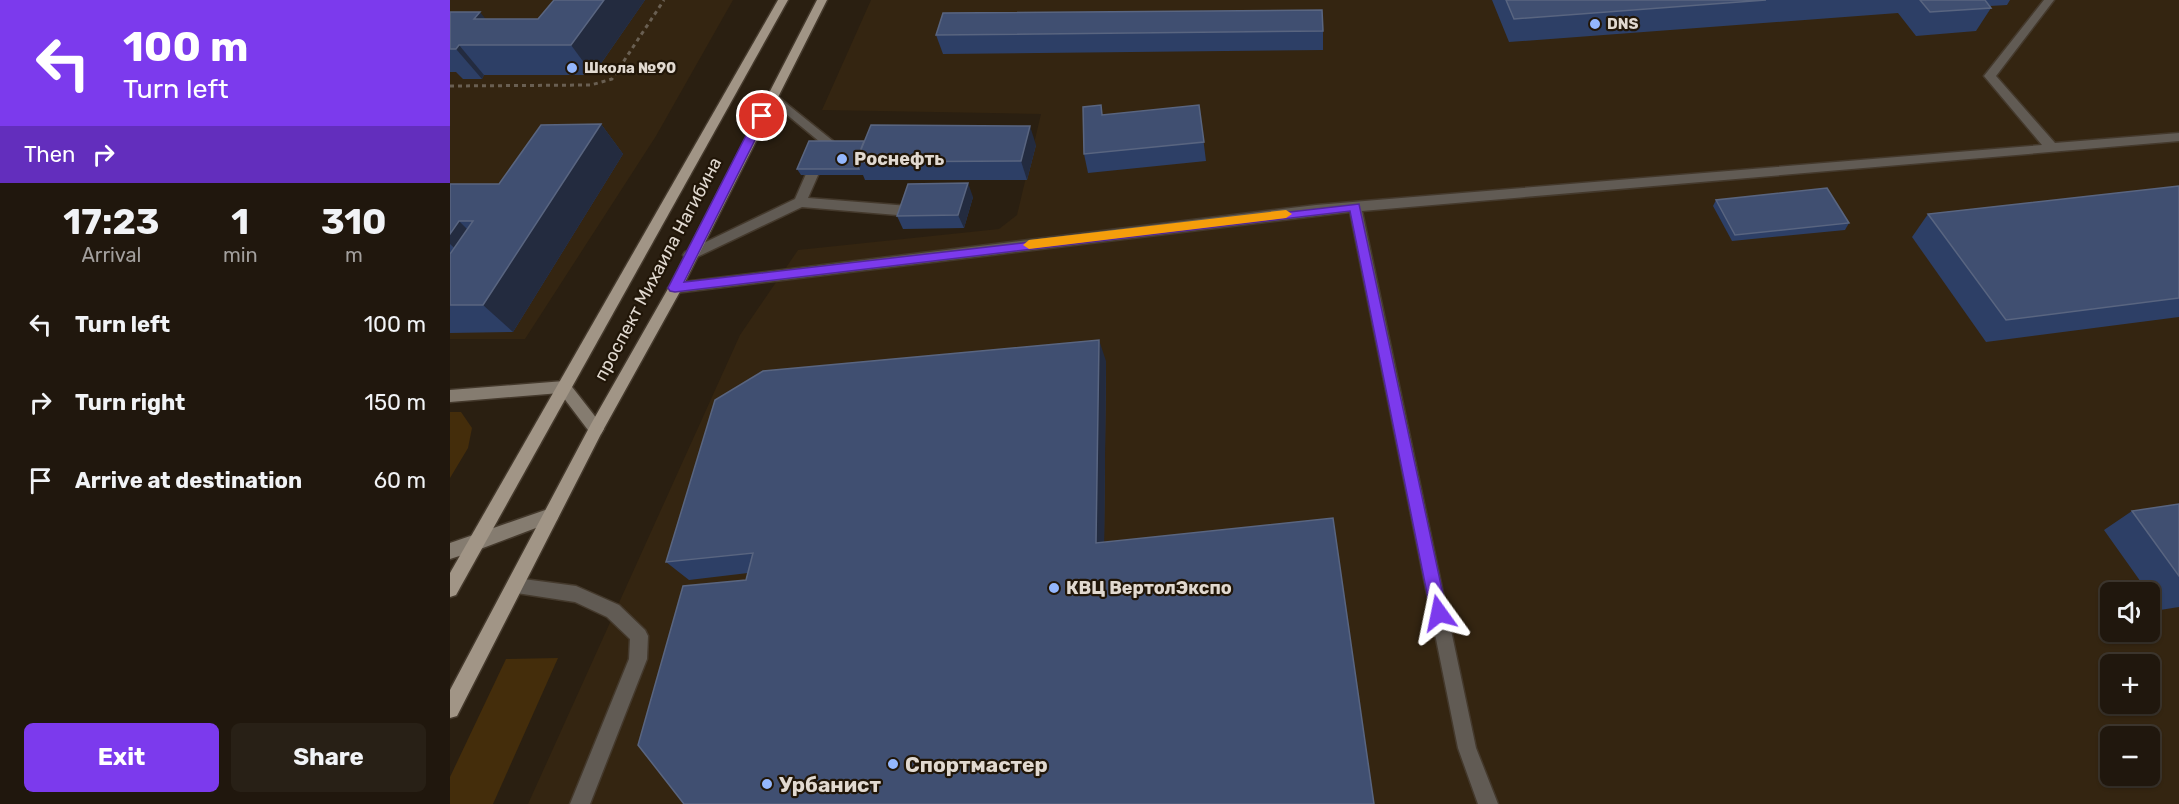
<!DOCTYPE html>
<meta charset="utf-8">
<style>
body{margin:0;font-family:Rubik,sans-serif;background:#282016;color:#f1f3f6;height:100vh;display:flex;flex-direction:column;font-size:22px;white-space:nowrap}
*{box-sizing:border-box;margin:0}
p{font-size:20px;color:#a29f9d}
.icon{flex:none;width:33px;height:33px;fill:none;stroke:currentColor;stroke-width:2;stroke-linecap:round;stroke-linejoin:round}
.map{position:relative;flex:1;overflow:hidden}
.panel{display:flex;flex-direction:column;background:#20170d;width:450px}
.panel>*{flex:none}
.hud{background:#7c3aed;color:#fff;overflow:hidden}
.tools{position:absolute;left:1650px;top:582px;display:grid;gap:12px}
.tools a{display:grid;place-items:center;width:60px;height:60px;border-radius:9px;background:#20170d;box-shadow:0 2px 4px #0004,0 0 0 2px #3d362e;font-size:30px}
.pin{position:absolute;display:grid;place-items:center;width:51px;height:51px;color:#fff;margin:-26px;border:3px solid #fff;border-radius:50%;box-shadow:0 2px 6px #0007}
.me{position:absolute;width:66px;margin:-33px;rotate:348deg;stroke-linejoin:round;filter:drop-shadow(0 0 4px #0008)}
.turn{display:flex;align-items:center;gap:21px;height:126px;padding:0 24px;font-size:27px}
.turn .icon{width:78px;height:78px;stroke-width:2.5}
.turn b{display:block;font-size:42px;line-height:51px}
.then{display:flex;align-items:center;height:57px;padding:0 24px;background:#0003;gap:12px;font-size:22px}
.eta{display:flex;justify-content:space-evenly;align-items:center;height:102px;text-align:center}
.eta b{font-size:36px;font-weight:700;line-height:42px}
.button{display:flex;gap:12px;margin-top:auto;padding:12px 24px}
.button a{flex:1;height:69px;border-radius:9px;background:#7c3aed;color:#fff;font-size:24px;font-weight:700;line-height:69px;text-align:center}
.button a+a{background:#282016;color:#f1f3f6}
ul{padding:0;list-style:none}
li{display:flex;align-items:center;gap:18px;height:78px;padding:0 24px}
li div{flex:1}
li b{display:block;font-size:22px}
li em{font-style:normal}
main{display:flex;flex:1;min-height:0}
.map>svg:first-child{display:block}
</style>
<main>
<section class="panel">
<div class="hud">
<div class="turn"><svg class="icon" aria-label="left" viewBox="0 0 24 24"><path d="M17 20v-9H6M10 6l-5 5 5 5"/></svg><div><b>100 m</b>Turn left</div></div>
<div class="then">Then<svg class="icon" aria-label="right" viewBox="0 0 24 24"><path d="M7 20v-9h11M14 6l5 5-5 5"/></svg></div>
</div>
<div class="eta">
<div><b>17:23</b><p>Arrival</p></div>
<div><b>1</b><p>min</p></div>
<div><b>310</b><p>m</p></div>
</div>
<ul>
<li><svg class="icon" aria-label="left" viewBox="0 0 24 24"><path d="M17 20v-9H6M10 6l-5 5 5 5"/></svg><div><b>Turn left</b></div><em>100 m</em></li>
<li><svg class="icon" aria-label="right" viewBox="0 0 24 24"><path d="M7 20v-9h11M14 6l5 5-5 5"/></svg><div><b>Turn right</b></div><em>150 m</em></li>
<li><svg class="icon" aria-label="arrive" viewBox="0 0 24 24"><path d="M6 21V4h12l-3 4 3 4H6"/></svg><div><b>Arrive at destination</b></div><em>60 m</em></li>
</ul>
<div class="button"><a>Exit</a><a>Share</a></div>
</section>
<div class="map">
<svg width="1729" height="804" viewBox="0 0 1729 804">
<rect width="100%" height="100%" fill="#2a1f11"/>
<g fill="#342511" fill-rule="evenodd">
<path d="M0,0H283L206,136L75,339H0Z"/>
<path d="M421,0H1729V804H78L290,335L348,250L549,229L567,215L591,114L372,110ZM1660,592H1700V632H1660ZM1660,664H1700V704H1660ZM1660,736H1700V776H1660Z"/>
</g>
<g fill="#442d0b">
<path d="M0,412H11L22,428L18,448L0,478Z"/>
<path d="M108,658L43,804H0V777L56,659Z"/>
</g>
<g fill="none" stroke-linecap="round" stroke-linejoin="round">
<g stroke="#44392c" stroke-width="3">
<g id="service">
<path d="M1594,0H1604L1546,76L1605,143L1729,133V141L912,211L1026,748L1048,804H1028L1008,748L900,212L225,293L218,288L225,283L866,205L1592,145L1534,76Z"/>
<path d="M322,92L383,141L358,198L459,206L465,211L459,216L352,207L245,258H235L233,255L235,252L345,199L370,142L318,99L316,96Z"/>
<path d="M66,578L126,586L169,605L195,630L198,636L197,659L140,804H120L179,659L180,639L157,617L125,602L60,592L57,586L60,580Z"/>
</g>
</g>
<g stroke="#44392c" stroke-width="3">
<g id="secondary">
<path d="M114,381L119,383L151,424L154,429L151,434L146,435L141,434L110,393L0,402V390Z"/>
<path d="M101,508L107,510L109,515L107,520L25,551L0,559V543Z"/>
</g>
</g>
<g stroke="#44392c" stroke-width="3">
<g id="primary">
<path d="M328,0H338L6,595L0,597V573Z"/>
<path d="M367,0H377L232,288L151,434L7,716L0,718V690L141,424L219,287Z"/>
</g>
</g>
<path stroke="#695f52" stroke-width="3" stroke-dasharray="4 4" stroke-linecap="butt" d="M0,86L141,85L162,79L214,0"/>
<use href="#service" fill="#615b54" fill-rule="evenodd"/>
<use href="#secondary" fill="#857c70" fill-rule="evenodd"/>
<use href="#primary" fill="#a19586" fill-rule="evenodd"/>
</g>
<g fill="#2d3f66">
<path d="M104,0H195L143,75H34L32,79H13L6,72H0V12L36,19H88Z"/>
<path d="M1042,0H1560L1557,5L1540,6L1541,8L1526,31L1466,36L1448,13L1059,42Z"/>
<path d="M873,31V50L493,54L486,35Z"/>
<path d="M749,105L756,161L638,173L634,154L654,115Z"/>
<path d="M151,124L173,154L63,332L0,333V184H49Z"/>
<path d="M359,141L586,145L577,180H415L413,175H351L347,169Z"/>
<path d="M1729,186V317L1536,342L1462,237L1478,214Z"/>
<path d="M523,197L514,228L453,229L447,216Z"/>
<path d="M1266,200L1399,223L1395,230L1282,241L1263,206Z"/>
<path d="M656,361L654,542L296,580L298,573L239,580L216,562Z"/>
<path d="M1729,504V607L1710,610L1700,594V592H1698L1654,530L1682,511Z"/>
</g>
<g fill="#232b3f">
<path d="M154,0H195L143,75L121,45Z"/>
<path d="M30,12L54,42L24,19Z"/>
<path d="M9,45L34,75L32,79L6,49Z"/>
<path d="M151,124L173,154L63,332L33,305Z"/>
<path d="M580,126L586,145L577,180L571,161Z"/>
<path d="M518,183L523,197L514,228L508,215Z"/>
<path d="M9,221L38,250L26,268L0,244V234Z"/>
<path d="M649,340L656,361L654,561L646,543Z"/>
</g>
<g fill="#404f71" stroke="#596580" stroke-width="1.5">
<path d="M104,0H154L121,45H9L6,49H0V12H30L24,19H88Z"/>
<path d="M1056,0H1316L1064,19Z"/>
<path d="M1470,0H1535L1541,8L1480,12Z"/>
<path d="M872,10L873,31L486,35L493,13Z"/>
<path d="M651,105L652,115L749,105L754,142L634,154L633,107Z"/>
<path d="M151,124L33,305H0V254L23,221H9L0,234V184H49L91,125Z"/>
<path d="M421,125L580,126L571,161L406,162Z"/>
<path d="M359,141H414L406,162L409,169H347Z"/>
<path d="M518,183L508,215L447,216L458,184Z"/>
<path d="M1729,186V298L1556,320L1478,214Z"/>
<path d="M1377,188L1399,223L1285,235L1266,200Z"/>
<path d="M649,340L646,543L883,518L924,804H234L188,745L233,586L296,580L303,553L216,562L265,400L313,371Z"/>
<path d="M1729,504V576L1682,511Z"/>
</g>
<path fill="#7c3aed" stroke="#51269a" stroke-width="1.5" d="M312,112L317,116L234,282L909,204L997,613L995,618L989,620L984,618L981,613L900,211L225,292L220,291L218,288L306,116Z"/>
<path fill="#f59e0b" d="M836,210L842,214L836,218L579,249L573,245L579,240Z"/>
<g fill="#94b7fd" stroke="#211608" stroke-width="2">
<circle cx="1145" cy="24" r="6"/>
<circle cx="122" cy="68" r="6"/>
<circle cx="392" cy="159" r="6"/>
<circle cx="604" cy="588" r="6"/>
<circle cx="443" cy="764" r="6"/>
<circle cx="317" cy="784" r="6"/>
</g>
<g text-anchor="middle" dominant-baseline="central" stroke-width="4.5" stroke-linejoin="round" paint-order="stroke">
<g font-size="15" font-weight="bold" fill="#e1d9d0" stroke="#211608" text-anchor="start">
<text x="1157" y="24">DNS</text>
<text x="134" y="68">Школа №90</text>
</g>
<g font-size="18" font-weight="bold" fill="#e1d9d0" stroke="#211608" text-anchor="start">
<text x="404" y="159">Роснефть</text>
<text x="616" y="588">КВЦ ВертолЭкспо</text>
</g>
<g font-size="18" fill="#e1d9d0" stroke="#211608">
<text transform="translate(208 269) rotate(-62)">проспект Михаила Нагибина</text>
</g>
<g font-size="21" font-weight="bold" fill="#e1d9d0" stroke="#211608" text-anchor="start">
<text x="455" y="764">Спортмастер</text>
<text x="329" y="784">Урбанист</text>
</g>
</g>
</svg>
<div class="tools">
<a><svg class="icon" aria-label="sound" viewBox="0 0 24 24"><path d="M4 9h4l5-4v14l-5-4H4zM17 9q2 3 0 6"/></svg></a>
<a>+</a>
<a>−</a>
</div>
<div class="pin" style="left:312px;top:116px;background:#d93025"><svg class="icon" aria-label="arrive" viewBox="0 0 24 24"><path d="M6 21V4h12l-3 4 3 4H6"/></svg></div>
<svg class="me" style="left:989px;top:613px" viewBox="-20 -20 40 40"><path d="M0-17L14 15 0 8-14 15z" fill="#7c3aed" stroke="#fff" stroke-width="4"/></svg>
</div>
</main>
